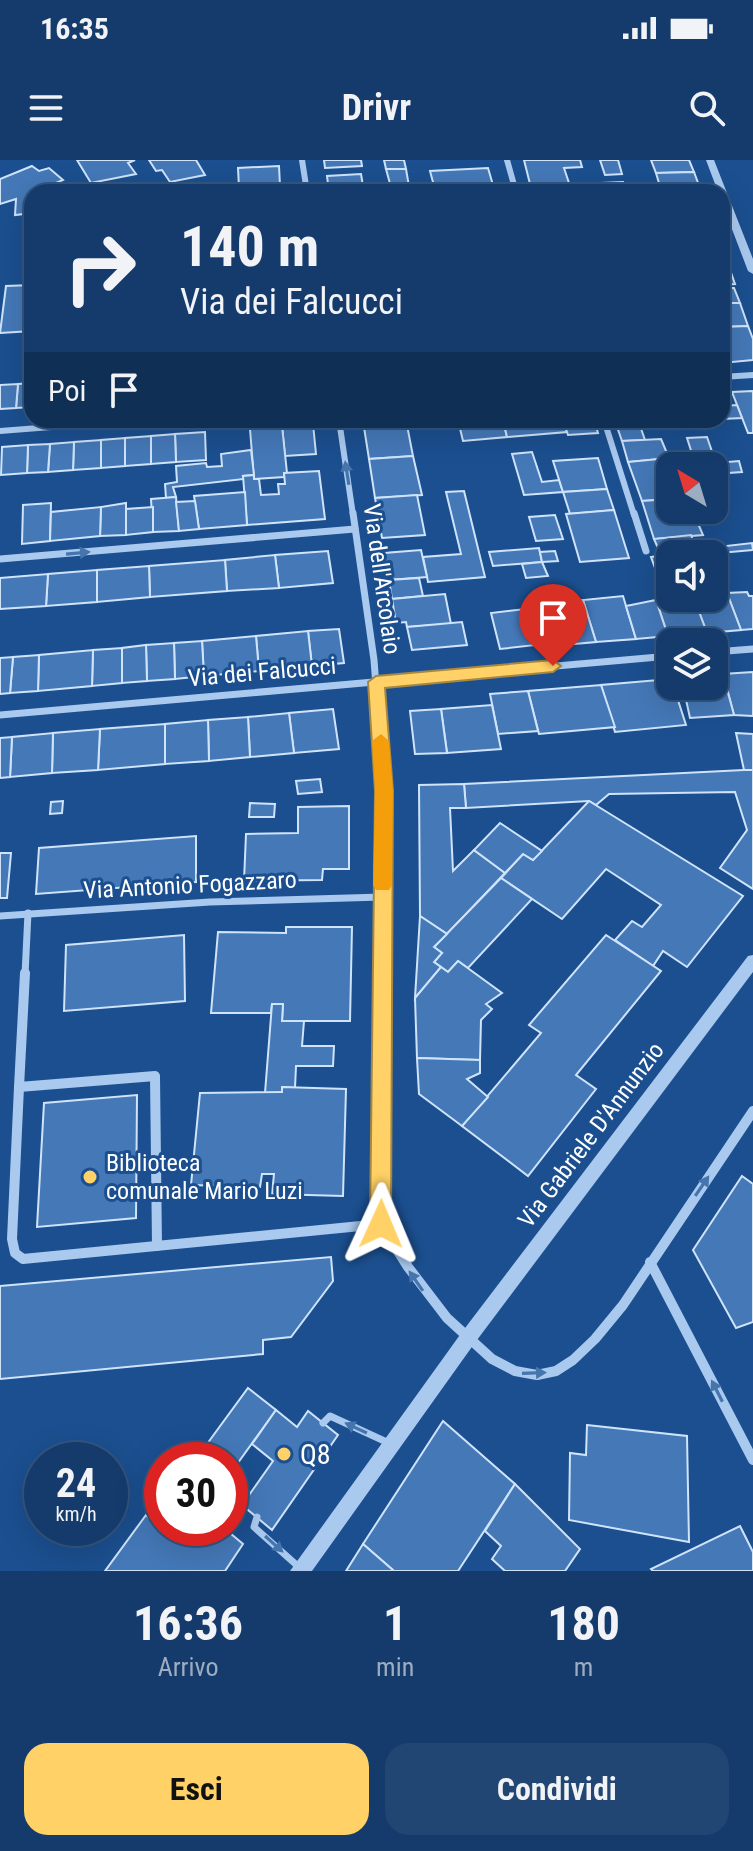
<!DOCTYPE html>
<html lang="it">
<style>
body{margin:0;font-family:"Roboto Condensed",sans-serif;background:#214673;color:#f1f3f6;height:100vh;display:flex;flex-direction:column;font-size:30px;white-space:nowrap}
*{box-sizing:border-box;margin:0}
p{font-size:26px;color:#9dadc1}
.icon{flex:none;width:44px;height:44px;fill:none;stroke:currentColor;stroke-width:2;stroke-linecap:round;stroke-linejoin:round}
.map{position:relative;height:1411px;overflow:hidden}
.panel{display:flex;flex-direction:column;background:#143b6b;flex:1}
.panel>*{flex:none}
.hud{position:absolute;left:24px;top:24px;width:706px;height:244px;border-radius:24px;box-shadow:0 8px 32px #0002,0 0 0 2px #33557e;background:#143b6b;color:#f1f3f6;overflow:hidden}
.needle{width:52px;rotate:322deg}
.fabs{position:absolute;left:656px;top:292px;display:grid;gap:16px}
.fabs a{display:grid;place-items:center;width:72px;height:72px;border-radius:16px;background:#143b6b;box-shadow:0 8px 32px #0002,0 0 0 2px #33557e;font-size:40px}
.speed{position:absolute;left:24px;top:1282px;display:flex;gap:16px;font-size:40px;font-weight:700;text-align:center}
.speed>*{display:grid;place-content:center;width:104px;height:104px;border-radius:50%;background:#143b6b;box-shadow:0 8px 32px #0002,0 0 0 2px #33557e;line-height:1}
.speed small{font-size:20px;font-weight:400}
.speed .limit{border:12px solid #d22;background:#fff;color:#111}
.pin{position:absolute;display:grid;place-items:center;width:68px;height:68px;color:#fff;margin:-82px -34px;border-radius:50% 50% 50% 0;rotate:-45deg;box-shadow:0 0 8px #0007}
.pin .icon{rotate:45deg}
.me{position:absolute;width:88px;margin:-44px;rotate:1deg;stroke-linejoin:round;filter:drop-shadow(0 0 6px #0008)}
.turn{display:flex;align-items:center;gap:28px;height:168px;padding:0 24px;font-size:36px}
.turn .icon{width:104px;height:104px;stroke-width:2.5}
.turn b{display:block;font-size:56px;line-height:68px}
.then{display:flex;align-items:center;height:76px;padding:0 24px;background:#0003;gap:16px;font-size:30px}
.eta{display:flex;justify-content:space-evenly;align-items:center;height:136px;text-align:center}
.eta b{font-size:48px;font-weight:700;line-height:56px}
.cta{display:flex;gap:16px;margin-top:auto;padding:16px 24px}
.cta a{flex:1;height:92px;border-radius:24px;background:#ffd166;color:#111;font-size:32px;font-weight:700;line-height:92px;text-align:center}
.cta a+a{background:#214673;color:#f1f3f6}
.status{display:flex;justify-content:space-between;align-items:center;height:56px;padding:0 40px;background:#143b6b;direction:ltr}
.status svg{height:22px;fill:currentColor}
header{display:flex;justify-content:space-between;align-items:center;height:104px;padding:0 24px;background:#143b6b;font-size:36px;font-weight:700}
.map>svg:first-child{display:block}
</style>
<div class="status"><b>16:35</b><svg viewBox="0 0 49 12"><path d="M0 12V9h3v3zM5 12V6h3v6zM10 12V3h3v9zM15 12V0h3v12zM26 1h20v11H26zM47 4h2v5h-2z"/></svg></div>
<header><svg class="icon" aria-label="menu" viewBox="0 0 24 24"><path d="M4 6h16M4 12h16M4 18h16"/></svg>Drivr<svg class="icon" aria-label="search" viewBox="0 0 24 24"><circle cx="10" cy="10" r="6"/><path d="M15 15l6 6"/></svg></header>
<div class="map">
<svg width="753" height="1411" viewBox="0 0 753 1411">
<rect width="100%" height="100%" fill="#1b4f8f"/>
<g fill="#4478b7" stroke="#cfe3fa" stroke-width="2">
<path d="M77,0H135L128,3L136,14L91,23Z"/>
<path d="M149,0H196L205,15L170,22L162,10L156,11Z"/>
<path d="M324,0H361L362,6L325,8Z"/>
<path d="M384,0H404L406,9H386Z"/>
<path d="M524,0H580L582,7L564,8L572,32H532Z"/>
<path d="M600,0H618L622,14L605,15Z"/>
<path d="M651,0H689L694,12L656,13Z"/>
<path d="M32,6L39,11L49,8L63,20L42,29V32H32V53L15,55L16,39L0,44V19Z"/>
<path d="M279,6L280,26L239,28L238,8Z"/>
<path d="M488,8L495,32H456L454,25L434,26L430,11Z"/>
<path d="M386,9H406L410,32H382L392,31Z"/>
<path d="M694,12L700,28L661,30L656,13Z"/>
<path d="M361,14L364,32H329L327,16Z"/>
<path d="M623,22L626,32H581L578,24Z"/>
<path d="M280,26V32H231V28Z"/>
<path d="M722,104H728L735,124L722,125Z"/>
<path d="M32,125V171L0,173L6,126Z"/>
<path d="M722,128H734L740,143H722Z"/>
<path d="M722,143H740L748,166L722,167Z"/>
<path d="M748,166L753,179V200L722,203V167Z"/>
<path d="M32,223V247L16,248L18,224Z"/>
<path d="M18,224L16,248L0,249V225Z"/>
<path d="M753,231V273H748L732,232Z"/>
<path d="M737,245L742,258L722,259V246Z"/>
<path d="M406,260L413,296L369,299L363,261Z"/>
<path d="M458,260H503L507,277L463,281Z"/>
<path d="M503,260H563L567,272L507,277Z"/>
<path d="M563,260H594L598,273L568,275Z"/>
<path d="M638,260L645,280L622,281L615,261Z"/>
<path d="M652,260H715L654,265Z"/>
<path d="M313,264L316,294L285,296L282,266Z"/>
<path d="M282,266L287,313H284V317L254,319L250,269Z"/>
<path d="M205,272L206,300L176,302L175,274Z"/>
<path d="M175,274L176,302L151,304V276Z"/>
<path d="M151,276V304L125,306V278Z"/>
<path d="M707,277L716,303L739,301L742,312L714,314V306H696L687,278Z"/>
<path d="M125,278V306L101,308V280Z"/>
<path d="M661,279L669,298L628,302L622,281Z"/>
<path d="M101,280V308L73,310L74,282Z"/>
<path d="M74,282L73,310L48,312L50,284Z"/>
<path d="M50,284L48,312L27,313L28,285Z"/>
<path d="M28,285L27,313L1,315L2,287Z"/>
<path d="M251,290L254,315L243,316L244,319L173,327L176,337L166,338L165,324L177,322L176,306L206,303L207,307L222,306L221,294Z"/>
<path d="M532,292L542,322L559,320L563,332L524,335L512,294Z"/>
<path d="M413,296L422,335L375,338L369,299Z"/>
<path d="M598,298L607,329L563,332L553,301Z"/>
<path d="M669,298L672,306L670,339L642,341L628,302Z"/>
<path d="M319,311L325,359L247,365L243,316L254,315V319H259L261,335L279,334L278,324H285L284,313Z"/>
<path d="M607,329L614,350L570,354L563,332Z"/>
<path d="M464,331L485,417L428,422L423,397L461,394L446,332Z"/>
<path d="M245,332L247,365L199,369L194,336Z"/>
<path d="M417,335L425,375L382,378L375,338Z"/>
<path d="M176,337L179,371L153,372L151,339Z"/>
<path d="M670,339V350H694L687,351L691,361H697L703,375L654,379L642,341Z"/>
<path d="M195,341L199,369L179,371L176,342Z"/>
<path d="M51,343L50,381L22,384L23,345Z"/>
<path d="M126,343V375L100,376L101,347Z"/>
<path d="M101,347L100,376L50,381L51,352Z"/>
<path d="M153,347V372L126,375V349Z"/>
<path d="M614,350L629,398L580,402L566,354Z"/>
<path d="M555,355L563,379L536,381L529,357Z"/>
<path d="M691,375L697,392L661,395L654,379Z"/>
<path d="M752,383L753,390L720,393L717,387Z"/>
<path d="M539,388L542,402L493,406L489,392Z"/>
<path d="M421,390L427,417L389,420L384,393Z"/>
<path d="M328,391L333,423L279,428L275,395Z"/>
<path d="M555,391L558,401L542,402L540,392Z"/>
<path d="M670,394V406L655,408L651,397Z"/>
<path d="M275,395L279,428L227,431L225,400Z"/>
<path d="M225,400L227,431L150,437L149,406Z"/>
<path d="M542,402L548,416L526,418L522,404Z"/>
<path d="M149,406L150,437L97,442V410Z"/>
<path d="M97,410V442L46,446L48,414Z"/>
<path d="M48,414L46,446L0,449V418Z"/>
<path d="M419,418L423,436L392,439L389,420Z"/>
<path d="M747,432L749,436H753V469L741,470L727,433Z"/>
<path d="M727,433L741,470L707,473L695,441L714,439V434Z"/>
<path d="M445,434L451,464L407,467L406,462L396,463L392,439Z"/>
<path d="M623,436L636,479L596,482L583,440Z"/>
<path d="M547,437L549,443L583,440L596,482L552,486L547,467L540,468L532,439Z"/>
<path d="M677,438L679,442L695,441L707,473L668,476L656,440Z"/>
<path d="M656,440L668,476L636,479L626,446Z"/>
<path d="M534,448L545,484L500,489L491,453Z"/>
<path d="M462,462L467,485L412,490L407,467Z"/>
<path d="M339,469L344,503L312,506L308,471Z"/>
<path d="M308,471L312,506L259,511L256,476Z"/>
<path d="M256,476L259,511L204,516L202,481Z"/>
<path d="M202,481L204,516L175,519L174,483Z"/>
<path d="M174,483L175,519L147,521L146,485Z"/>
<path d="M146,485L147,521L122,523V488Z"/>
<path d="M122,488V523L92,526L93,490Z"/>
<path d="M93,490L92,526L38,531L39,495Z"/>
<path d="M39,495L38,531L10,533L13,497Z"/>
<path d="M13,497L10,533L0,534V498Z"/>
<path d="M753,512V556L734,555L723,514Z"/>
<path d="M723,514L734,555L690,558L683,526H714V515Z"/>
<path d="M670,519V526H683L686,536L677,537L686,565L615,572L601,525Z"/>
<path d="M601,525L615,567L539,574L528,531Z"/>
<path d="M528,531L538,571L498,574L490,534Z"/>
<path d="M492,545L501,589L447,593L441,549Z"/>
<path d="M333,549L339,589L294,593L289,553Z"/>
<path d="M441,549L447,593L415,594L410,551Z"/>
<path d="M289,553L294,593L250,597L248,557Z"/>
<path d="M248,557L250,597L209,601L208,560Z"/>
<path d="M208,560L209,601L165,604V564Z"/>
<path d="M165,564V604L98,610L100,569Z"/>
<path d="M100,569L98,610L52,613L53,573Z"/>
<path d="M53,573L52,613L10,617L12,577Z"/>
<path d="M736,573L753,574V610H744Z"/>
<path d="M12,577L10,617L0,618V578Z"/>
<path d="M744,610H753V729L720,708L747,670L735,632L609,634L596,645L589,641L466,648L464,624Z"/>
<path d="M320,619L322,632L298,634L296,621Z"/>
<path d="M464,624L466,648H450L453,711L474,690L505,713L447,774L420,756L419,625Z"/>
<path d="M63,641L62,653L50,654L51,642Z"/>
<path d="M589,641L743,736L687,807L663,791L653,806L615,780L632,761L642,767L661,745L606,709L562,759L501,718L523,694L533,700Z"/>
<path d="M250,643L275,644L274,657H249Z"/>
<path d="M349,646V709H323L322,720L244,721L246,674L298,673V647Z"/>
<path d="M500,663L542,691L533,700L523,694L505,713L474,690Z"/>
<path d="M196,676V722L36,734L39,688Z"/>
<path d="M0,693H11L7,738H0Z"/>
<path d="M501,718L532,739L468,808L458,801L448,812L434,802L442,793L434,787Z"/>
<path d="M420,756L447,774L434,787L442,793L434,802L441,807L415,838Z"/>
<path d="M286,767H352L350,861H282L283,844H272L271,853H211L218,772L286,773Z"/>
<path d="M184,775L185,841L64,851L66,785Z"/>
<path d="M606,775L661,811L576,915L596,929L528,1016L462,966L541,873L529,865Z"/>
<path d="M458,801L502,833L486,844L492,849L481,860L480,900L417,898L415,838L441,807L448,812Z"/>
<path d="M272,844H283L282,861H304L302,886H334L333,906H296L295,928L282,927V932L265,933Z"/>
<path d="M417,898L480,900V913L467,919L488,937L462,966L419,934Z"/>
<path d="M282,927L346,929L343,1036L272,1034L274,1014H262L260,1027L191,1025L200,933L282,932Z"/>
<path d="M137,935L136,1058L37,1067L44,943Z"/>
<path d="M742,1016L753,1024V1162L736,1168L693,1090Z"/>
<path d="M331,1097L333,1121L291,1177L263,1180V1194L0,1219V1126Z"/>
<path d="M248,1228L276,1250L230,1314V1300L196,1299Z"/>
<path d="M276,1250L297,1267L308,1251L338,1275L272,1370L242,1345L273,1301L252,1284Z"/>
<path d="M443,1261L515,1324L458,1411H394L363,1384Z"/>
<path d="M587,1265L687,1276L689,1382L569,1360L570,1293L586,1295Z"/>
<path d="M515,1324L580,1389L565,1411H505L492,1399L501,1386L485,1371Z"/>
<path d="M162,1345V1368H224L243,1384L225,1411H105L146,1355L151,1360Z"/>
<path d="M740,1366L753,1392V1411H653L651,1409Z"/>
<path d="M363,1384L394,1411H346Z"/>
</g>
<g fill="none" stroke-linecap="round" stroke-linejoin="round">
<g stroke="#a9c9ee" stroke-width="7">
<path d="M323,1263L330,1256L391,1284"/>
<path d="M257,1357L254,1367L300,1408"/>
</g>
<g stroke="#a9c9ee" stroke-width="6">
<path d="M302,0L307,32"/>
<path d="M507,0L516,32"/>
<path d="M722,217L753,215"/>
<path d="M339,260L353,355"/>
<path d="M604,260L634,355"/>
<path d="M0,271L141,260"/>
</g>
<g stroke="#a9c9ee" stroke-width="7">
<path d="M353,353L374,500L382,604V815"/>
<path d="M634,353L646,391"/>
<path d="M0,399L355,369"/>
<path d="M714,492L753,489"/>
<path d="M0,555L670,496"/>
<path d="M0,756L210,742L382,737"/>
<path d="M25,815L28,753"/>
</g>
<g stroke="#a9c9ee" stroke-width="10">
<path d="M25,813L19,927L155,916L157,1086"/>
<path d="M382,813L381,1064L408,1107L447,1158L492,1199L515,1211L537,1215L556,1211L573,1200L595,1179L623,1145L753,951"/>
<path d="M19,927L12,1079L15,1093L23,1099L381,1064"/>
<path d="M650,1102L753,1300"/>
</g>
<g fill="#a9c9ee" fill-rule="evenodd">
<path d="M706,0H714L753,99V114L748,111L722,43V32H718Z"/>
<path d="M753,795V812L474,1184L312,1411H290L462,1172L748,796Z"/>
</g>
</g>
<defs><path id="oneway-solid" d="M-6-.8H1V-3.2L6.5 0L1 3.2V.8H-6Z" transform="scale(2)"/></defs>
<g fill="#4674ac">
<use href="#oneway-solid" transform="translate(347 313) rotate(-99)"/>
<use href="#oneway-solid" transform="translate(78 393) rotate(-5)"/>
<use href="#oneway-solid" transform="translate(702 1026) rotate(-56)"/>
<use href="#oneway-solid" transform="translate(416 1121) rotate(-125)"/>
<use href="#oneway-solid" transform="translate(534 1213) rotate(-2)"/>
<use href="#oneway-solid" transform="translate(717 1231) rotate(-117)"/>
<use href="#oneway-solid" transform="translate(356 1268) rotate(-155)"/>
<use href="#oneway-solid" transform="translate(274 1384) rotate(42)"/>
</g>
<path fill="#ffd166" stroke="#a68842" stroke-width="2" d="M553,500L561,506L553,512L385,528L393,631L391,1064L388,1071L381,1074L373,1071L370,1064L375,631L368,522L376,516Z"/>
<path fill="#f59e0b" d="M381,574L389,581L393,631L392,725L389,730H376L373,725L375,631L372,581Z"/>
<g fill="#ffd166" stroke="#1b4f8f" stroke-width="3">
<circle cx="90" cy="1017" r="8"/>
<circle cx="284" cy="1294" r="8"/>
</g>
<g text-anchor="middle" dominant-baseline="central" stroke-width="6" stroke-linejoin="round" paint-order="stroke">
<g font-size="24" fill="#fff" stroke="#1b4f8f">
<text transform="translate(382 419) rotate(82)">Via dell'Arcolaio</text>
<text transform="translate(262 512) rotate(-5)">Via dei Falcucci</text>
<text transform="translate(190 725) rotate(-3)">Via Antonio Fogazzaro</text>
<text transform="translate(591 975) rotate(-53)">Via Gabriele D'Annunzio</text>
</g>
<g font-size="24" fill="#fff" stroke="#1b4f8f" text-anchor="start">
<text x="106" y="1003">Biblioteca<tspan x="106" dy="28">comunale Mario Luzi</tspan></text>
</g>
<g font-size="28" fill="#fff" stroke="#1b4f8f" text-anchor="start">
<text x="300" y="1294">Q8</text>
</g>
</g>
</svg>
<div class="fabs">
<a><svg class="needle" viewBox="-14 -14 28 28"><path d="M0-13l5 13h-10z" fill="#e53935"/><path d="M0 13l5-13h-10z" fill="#9dadc1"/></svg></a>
<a><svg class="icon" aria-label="sound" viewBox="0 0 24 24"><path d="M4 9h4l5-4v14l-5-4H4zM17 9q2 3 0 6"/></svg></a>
<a><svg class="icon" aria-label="layers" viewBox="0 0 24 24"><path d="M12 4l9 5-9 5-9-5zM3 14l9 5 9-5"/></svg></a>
</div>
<div class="speed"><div>24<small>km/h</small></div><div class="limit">30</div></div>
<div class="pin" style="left:553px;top:506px;background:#d93025"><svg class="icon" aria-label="arrive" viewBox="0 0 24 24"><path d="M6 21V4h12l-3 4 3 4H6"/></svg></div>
<svg class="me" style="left:381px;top:1064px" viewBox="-20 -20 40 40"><path d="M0-17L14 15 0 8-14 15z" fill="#ffd166" stroke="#fff" stroke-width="4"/></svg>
<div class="hud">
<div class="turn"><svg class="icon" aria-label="right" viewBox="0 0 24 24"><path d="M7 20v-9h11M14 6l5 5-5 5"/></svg><div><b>140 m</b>Via dei Falcucci</div></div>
<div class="then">Poi<svg class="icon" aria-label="arrive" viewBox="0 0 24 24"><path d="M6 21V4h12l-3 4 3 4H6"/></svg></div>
</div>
</div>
<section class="panel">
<div class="eta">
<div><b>16:36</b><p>Arrivo</p></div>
<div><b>1</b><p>min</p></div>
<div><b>180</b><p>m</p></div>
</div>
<div class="cta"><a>Esci</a><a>Condividi</a></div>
</section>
